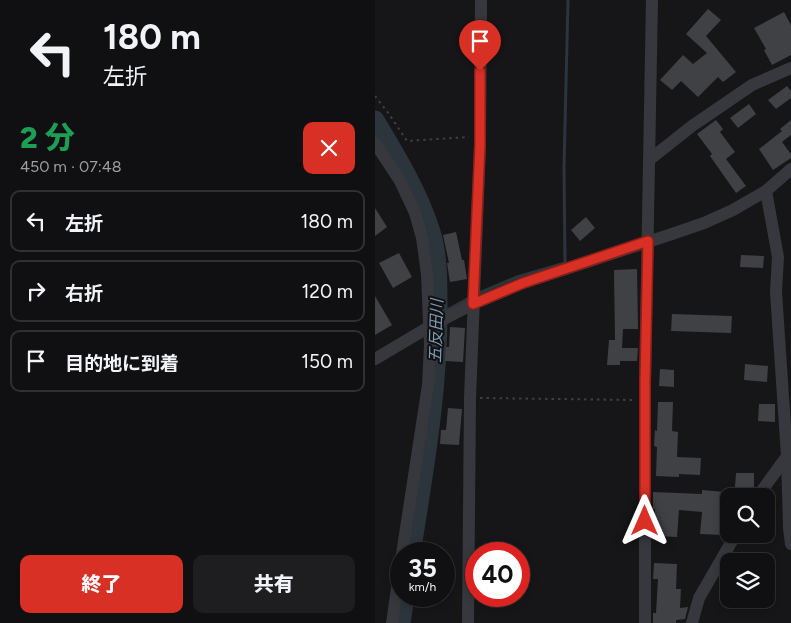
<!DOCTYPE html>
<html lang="ja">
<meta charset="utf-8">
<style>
body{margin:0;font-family:Figtree,"Noto Sans JP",sans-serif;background:#1e1e20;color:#f1f3f6;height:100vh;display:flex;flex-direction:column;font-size:19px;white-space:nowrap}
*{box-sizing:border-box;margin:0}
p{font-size:16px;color:#9c9d9f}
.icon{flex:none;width:28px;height:28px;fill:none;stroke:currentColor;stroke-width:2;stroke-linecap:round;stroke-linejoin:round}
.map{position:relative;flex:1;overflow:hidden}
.side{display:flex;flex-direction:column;background:#101012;width:375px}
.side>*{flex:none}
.banner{background:#101012;color:#f1f3f6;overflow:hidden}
.fabs{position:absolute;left:345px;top:488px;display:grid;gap:10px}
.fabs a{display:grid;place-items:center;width:55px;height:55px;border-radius:10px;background:#101012;box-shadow:0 2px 8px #0003,0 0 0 1px #303032;font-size:25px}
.speed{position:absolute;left:15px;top:542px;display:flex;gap:10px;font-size:25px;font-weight:700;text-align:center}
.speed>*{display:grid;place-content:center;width:65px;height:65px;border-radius:50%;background:#101012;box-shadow:0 2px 8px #0003,0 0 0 1px #303032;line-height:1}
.speed small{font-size:12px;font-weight:400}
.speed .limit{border:8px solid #d22;background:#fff;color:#111}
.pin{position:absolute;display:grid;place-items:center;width:42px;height:42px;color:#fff;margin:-51px -21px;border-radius:50% 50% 50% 0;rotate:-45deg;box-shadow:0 0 5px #0007}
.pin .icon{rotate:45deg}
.me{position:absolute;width:55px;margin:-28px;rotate:0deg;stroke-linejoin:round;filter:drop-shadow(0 0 4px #0008)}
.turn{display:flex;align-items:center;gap:18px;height:105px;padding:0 20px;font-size:22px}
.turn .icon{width:65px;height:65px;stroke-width:2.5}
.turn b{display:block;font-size:35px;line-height:42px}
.round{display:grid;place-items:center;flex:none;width:52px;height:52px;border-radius:10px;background:#1e1e20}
.summary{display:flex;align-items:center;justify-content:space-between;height:85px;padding:0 20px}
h1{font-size:30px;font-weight:800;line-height:38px;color:#1e9e55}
.button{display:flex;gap:10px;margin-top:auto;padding:10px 20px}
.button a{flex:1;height:58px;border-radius:10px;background:#d93025;color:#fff;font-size:20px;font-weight:800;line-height:58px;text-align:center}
.button a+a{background:#1e1e20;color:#f1f3f6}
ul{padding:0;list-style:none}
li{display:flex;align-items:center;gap:15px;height:62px;margin:0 10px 8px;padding:0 10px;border:2px solid #303032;border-radius:10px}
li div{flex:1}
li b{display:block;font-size:19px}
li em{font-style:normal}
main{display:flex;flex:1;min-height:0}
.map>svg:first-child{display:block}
</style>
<main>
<section class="side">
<div class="banner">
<div class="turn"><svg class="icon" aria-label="left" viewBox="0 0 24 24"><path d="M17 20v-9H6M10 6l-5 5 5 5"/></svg><div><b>180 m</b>左折</div></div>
</div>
<div class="summary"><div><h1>2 分</h1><p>450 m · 07:48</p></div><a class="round" style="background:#d93025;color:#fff"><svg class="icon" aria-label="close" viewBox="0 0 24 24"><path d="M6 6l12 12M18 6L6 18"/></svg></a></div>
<ul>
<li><svg class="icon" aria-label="left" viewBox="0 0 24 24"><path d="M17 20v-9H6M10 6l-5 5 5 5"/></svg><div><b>左折</b></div><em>180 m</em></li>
<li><svg class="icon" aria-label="right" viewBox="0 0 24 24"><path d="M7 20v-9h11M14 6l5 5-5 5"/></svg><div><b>右折</b></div><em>120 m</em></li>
<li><svg class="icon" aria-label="arrive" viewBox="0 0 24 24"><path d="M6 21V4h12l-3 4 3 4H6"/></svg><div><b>目的地に到着</b></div><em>150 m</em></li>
</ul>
<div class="button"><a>終了</a><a>共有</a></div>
</section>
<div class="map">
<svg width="416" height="623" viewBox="0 0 416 623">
<rect width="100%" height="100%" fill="#161618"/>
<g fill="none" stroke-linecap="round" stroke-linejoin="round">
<g stroke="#2c353c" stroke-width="3">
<path d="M102,294L142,277L190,263L189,167L193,0"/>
<path d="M63,315L96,297"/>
</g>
<g stroke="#2c353c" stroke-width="19">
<path d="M0,120C21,155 44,193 56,232C63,254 63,282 63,304C64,388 49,471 36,554"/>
<path d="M26,623L30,596"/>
</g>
</g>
<g fill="#404145">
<path d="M333,9L346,20L331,36L361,72L348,82L343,77L323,97L306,81L297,90L285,80L308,55L318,64L332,53L311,34Z"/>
<path d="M409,12L416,25V55L397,65L389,50L391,49L379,28Z"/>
<path d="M412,86L416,91V98L401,109L393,100Z"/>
<path d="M374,104L381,114L363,128L355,118Z"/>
<path d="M341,120L348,129L345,132L360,152L351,159L371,186L361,193L335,156L337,154L322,134Z"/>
<path d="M416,120V135L407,142L416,154V158L398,170L384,149L407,131L405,129Z"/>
<path d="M0,208L12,227L0,236Z"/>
<path d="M211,217L220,228L205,241L196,230Z"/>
<path d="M81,232L87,260H89L92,279L75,282L72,263H74L68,235Z"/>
<path d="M24,253L37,277L18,288L4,263Z"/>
<path d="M366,255L389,256L388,268L365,267Z"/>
<path d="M262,269L263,329H248L247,348H263L262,361H245V365H232L234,340H240L239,270Z"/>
<path d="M0,296L17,325L0,335Z"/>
<path d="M297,314L357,316L356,333L296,331Z"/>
<path d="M75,327L90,328L88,362L70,361L71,347H74Z"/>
<path d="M370,364L393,366L392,382L369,380Z"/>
<path d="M285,369L299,370V387L284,386Z"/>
<path d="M283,402H298L297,431L303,432L302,457L326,458L325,475L304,474V477L281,476L282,447L279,446L280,430L282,431Z"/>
<path d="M384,404H400V422L383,421Z"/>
<path d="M73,408L87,409L84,445L65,444L66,430H71Z"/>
<path d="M361,473H379V487H360Z"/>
<path d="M327,490L350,492L348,535L325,534L327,512L304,510L302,537L279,536L280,509H278V492L327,494Z"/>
<path d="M279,563L302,564L301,589H306L305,608L313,607L310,619L301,620V623H278V613H281L283,579H278Z"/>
</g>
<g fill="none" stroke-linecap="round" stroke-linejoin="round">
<g stroke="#3d3f44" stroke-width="2" stroke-dasharray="2.5 4" stroke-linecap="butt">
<path d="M0,96L14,114L32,141L94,137"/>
<path d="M105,398L258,400"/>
</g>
<g stroke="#37383d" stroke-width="12">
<path d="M0,143L25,181L40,213L47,238L52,274L55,345L53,385L27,554"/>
<path d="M274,160L317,126L377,85L416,68"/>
<path d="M391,191L403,257L401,292L412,456L414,528L416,544"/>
<path d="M0,359L54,327L98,304L148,283L297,234L329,223L358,210L391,191L416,169"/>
<path d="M383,496L412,456"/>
<path d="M17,623L26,560"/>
<path d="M93,623L95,398L105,145L106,0"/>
<path d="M270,623V383L277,0"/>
<path d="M317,623L324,598L361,534"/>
</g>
</g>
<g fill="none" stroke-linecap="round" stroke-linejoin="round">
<g stroke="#8d1f18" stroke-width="12">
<path id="route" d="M105,71V145L98,304L148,283L273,241L270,383V521"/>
</g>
<use href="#route" stroke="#d93025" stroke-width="9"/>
</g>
<g text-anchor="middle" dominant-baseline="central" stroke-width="4" stroke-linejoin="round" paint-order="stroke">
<g font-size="16" font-style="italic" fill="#7f9bb3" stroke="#111113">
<text transform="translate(61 331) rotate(-88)">五反田川</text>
</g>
</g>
</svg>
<div class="fabs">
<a><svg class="icon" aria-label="search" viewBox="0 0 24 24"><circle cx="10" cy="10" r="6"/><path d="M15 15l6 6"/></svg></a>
<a><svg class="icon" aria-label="layers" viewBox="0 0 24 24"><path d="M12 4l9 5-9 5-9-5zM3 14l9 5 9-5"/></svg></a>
</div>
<div class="speed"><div>35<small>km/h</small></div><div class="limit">40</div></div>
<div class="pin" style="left:105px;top:71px;background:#d93025"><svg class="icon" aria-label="arrive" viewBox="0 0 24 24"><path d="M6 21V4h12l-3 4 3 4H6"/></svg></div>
<svg class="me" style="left:270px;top:521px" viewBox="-20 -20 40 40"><path d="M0-17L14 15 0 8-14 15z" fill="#d93025" stroke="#fff" stroke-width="4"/></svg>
</div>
</main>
